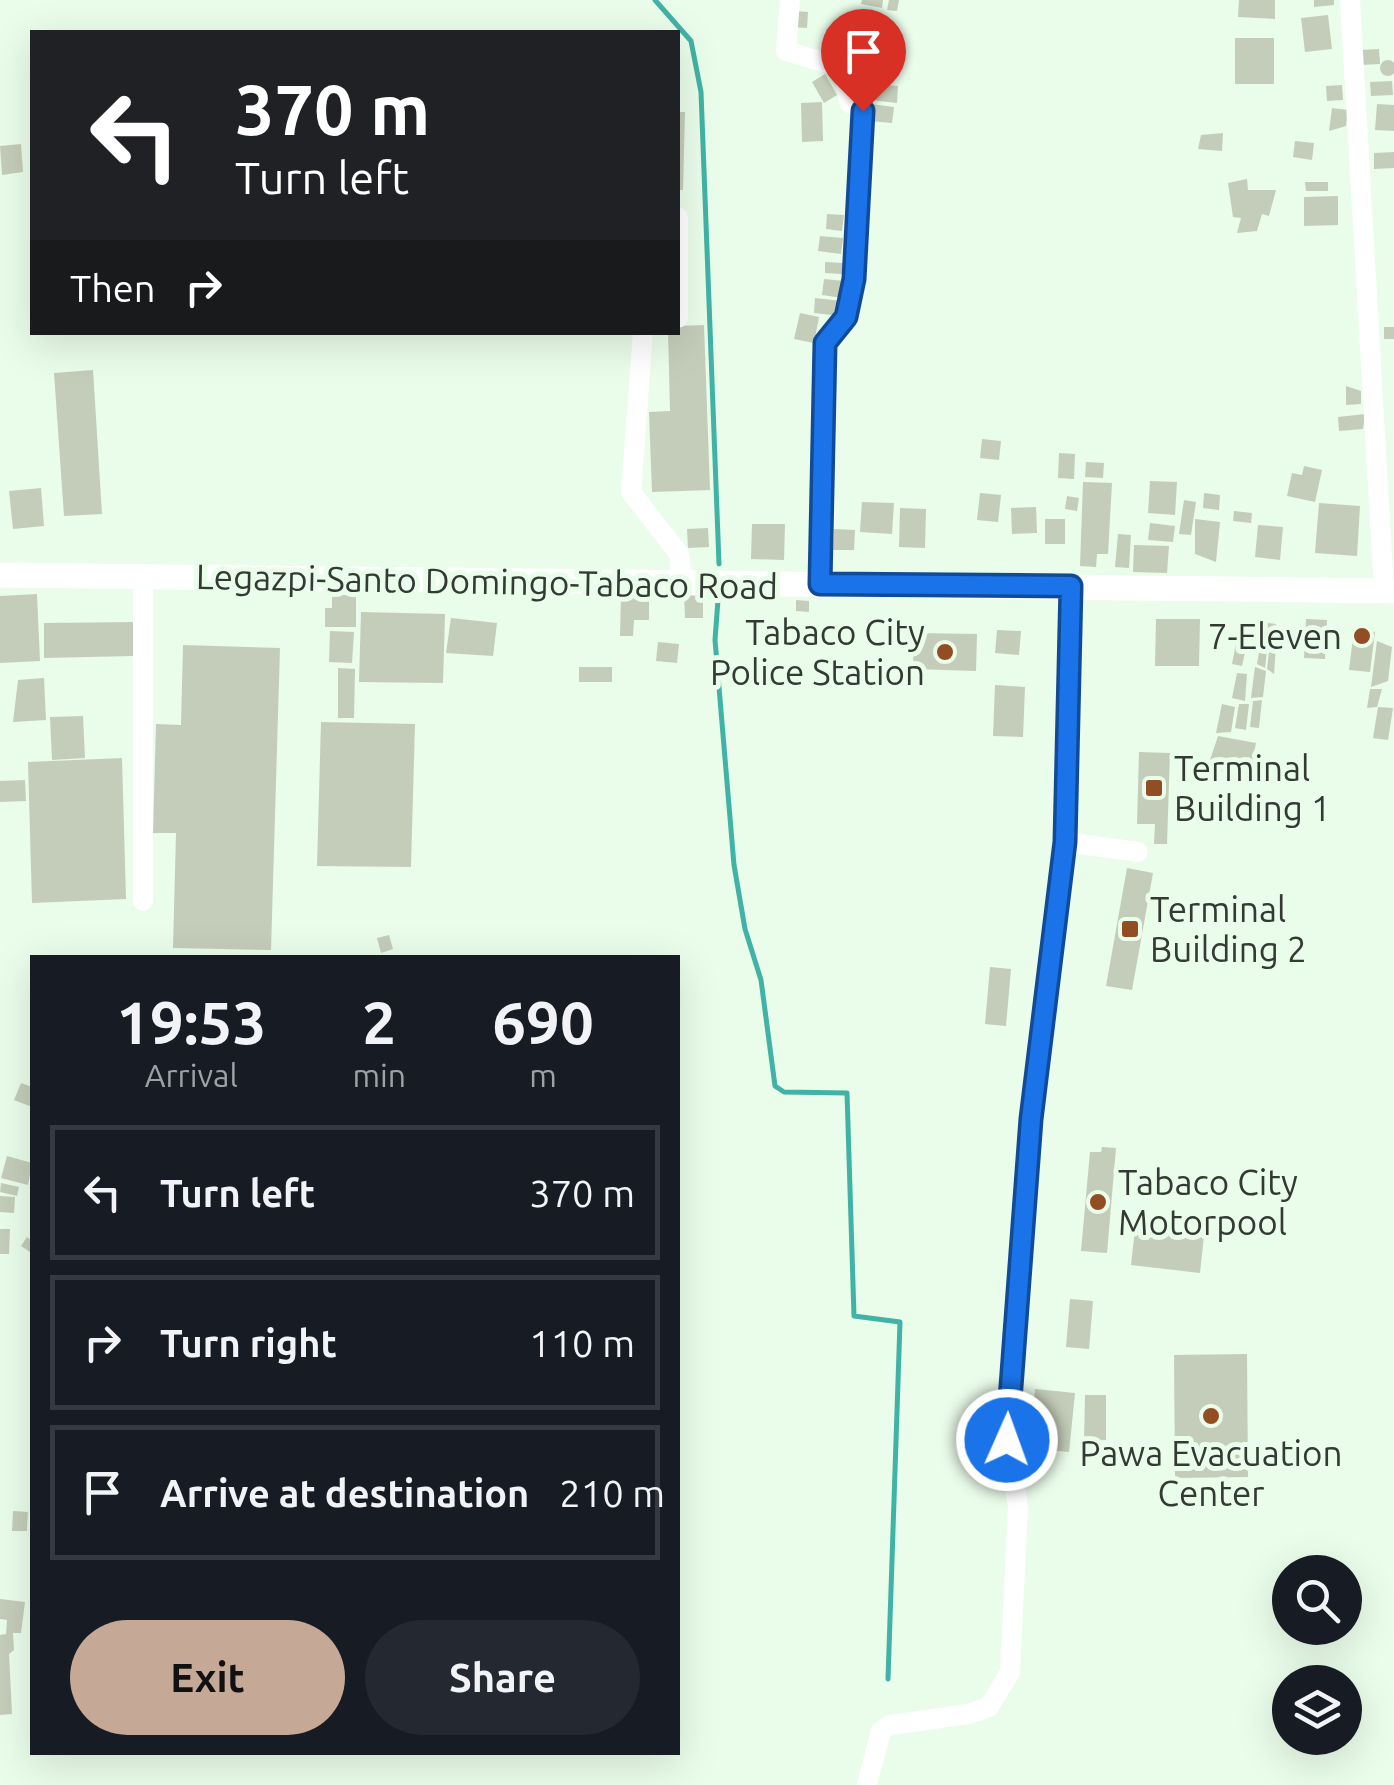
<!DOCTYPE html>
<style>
body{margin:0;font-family:Ubuntu,sans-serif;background:#242831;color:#f1f3f6;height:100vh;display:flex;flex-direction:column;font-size:38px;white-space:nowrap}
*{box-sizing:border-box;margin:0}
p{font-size:32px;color:#9ea1a6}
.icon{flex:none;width:55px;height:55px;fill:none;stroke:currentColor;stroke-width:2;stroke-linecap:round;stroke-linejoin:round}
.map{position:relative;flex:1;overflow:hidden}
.side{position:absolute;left:30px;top:955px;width:650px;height:800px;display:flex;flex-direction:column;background:#171b24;border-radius:0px;box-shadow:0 10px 40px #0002}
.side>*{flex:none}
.banner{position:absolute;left:30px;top:30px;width:650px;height:305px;border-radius:0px;box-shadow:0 10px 40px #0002;background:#202124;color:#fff;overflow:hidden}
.fabs{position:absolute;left:1272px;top:1555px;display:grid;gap:20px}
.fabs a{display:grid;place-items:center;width:90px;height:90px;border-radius:50%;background:#171b24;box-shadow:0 10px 40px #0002;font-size:50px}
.pin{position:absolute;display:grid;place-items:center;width:85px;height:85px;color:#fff;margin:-102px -42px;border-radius:50% 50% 50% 0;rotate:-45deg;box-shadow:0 0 10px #0007}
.pin .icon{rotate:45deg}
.me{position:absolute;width:110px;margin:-55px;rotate:2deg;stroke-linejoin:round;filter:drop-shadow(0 0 8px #0008)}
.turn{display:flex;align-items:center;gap:35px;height:210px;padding:0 40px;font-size:45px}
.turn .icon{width:130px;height:130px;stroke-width:2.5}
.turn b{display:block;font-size:70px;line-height:85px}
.then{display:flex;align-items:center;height:95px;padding:0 40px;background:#0003;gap:20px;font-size:38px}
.eta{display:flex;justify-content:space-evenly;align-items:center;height:170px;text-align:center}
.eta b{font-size:60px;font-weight:600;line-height:70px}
.action{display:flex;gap:20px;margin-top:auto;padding:20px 40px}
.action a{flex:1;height:115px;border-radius:60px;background:#c6a897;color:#111;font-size:40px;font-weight:600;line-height:115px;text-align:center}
.action a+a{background:#242831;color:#f1f3f6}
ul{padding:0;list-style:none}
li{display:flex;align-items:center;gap:30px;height:135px;margin:0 20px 15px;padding:0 20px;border:5px solid #363941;border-radius:0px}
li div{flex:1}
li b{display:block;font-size:38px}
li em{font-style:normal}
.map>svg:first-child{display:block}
</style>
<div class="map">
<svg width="1394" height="1785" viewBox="0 0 1394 1785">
<rect width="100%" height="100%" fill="#eafcea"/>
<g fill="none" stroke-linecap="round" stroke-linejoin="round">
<g stroke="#41b3a6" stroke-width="5">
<path d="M655,0L691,41L701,92L719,564"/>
<path d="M718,600L715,640L734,865L745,929L761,980L775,1086L784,1092L847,1093L854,1316L900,1322L888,1679"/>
</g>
</g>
<g fill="#c4cdb9">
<path d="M862,0H883L882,8L861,4Z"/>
<path d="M889,0H899L897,11L887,10Z"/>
<path d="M1239,0H1275V19L1238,17Z"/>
<path d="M1314,0H1334V5L1314,7Z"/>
<path d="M793,11L808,12L807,28L792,27Z"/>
<path d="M1328,15L1332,49L1305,52L1301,18Z"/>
<path d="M826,29L842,30V42H826Z"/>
<path d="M853,34L875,36L874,59L851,57Z"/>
<path d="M878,37L894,38L892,61L876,60Z"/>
<rect x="1235" y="38" width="39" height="46"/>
<path d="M1379,49L1380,64L1361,65L1360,50Z"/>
<circle cx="1388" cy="68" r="8"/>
<path d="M850,65L872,70L868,86L847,82Z"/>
<path d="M877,72L894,73V81L876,80Z"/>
<path d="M825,74L837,95L824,103L812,82Z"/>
<path d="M1392,81L1393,95L1371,96L1370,82Z"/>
<path d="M873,84L898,86L897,103L871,100Z"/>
<path d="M1342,85L1343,100L1327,101L1326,86Z"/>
<path d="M822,102L823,141L802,142L801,103Z"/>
<path d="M871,104L894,107L892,123L870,121Z"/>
<path d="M1377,104L1394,105V131L1375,130Z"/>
<path d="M1332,108L1348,110L1346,126L1329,131Z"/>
<path d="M678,112H685L683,190H678Z"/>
<path d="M1223,133L1222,151L1198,149L1201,135Z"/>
<path d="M1295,141L1314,143L1312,160L1293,157Z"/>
<path d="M21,144L23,172L2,175L0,146Z"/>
<path d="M1394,152V168L1374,169V153Z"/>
<path d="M1247,179L1248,190H1276L1269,216L1262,214L1257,231L1237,233L1241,218L1233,217L1228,183Z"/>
<path d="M1305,182H1328V191H1306Z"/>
<path d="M1338,196V225L1304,226V197Z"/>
<path d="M827,214L844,215L842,231L826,229Z"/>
<path d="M820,236L843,238L841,254L818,251Z"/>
<path d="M825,262L843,263L842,274L825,273Z"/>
<path d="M824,279L844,281L842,298L822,295Z"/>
<path d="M815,298L842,301L841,316L814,313Z"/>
<path d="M800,313L819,317L814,343L794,339Z"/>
<path d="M704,325L710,490L652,492L649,412L670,411L668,332H678V326Z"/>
<rect x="1384" y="327" width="10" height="12"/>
<path d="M93,370L102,514L64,516L54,373Z"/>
<path d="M1346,386L1361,391V404L1346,405Z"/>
<path d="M1365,414L1363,429L1339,431L1338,417Z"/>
<path d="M982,439L1001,441L999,460L980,458Z"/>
<path d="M1059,453L1075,454L1074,479L1058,478Z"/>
<path d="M1086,462L1104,463L1103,478L1085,477Z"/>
<path d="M1304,466L1322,470L1315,502L1287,496L1292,473L1302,475Z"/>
<path d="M1150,481L1177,482L1175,515L1148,513Z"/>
<path d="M1083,482L1112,483L1108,554H1097L1096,567L1080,566Z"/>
<path d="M41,488L44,526L13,529L9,491Z"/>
<path d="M980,493L1001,495L998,522L977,520Z"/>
<path d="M1204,493L1220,495L1219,510L1203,508Z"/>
<path d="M1067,496L1079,498L1077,511L1065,509Z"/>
<path d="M1184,500L1196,502L1191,535L1179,534Z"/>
<path d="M862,502L894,503L892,534L860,532Z"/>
<path d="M1319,503L1360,506L1357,556L1315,553Z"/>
<path d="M1036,507L1037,533L1012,534L1011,508Z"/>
<path d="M900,508L926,509L925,548L899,547Z"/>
<path d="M1234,511L1252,513L1251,523L1233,521Z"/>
<rect x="1045" y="519" width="20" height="25"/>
<path d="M1195,519L1220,522L1216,562L1195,554Z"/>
<path d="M1150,523L1175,526L1173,542L1148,540Z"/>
<path d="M752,524H785L784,560L751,559Z"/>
<path d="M1258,525L1283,527L1280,560L1255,557Z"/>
<path d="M708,528L709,547L688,548L687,529Z"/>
<path d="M834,529L855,530L854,550H833Z"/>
<path d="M1118,534L1131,535L1129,568L1115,567Z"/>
<path d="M1134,545L1169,546L1167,573L1133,572Z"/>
<path d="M621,592H649V620H634L633,636H620Z"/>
<path d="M684,593H703V618H685Z"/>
<path d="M37,594L40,661L0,663V596Z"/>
<path d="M332,595H356V627H325V608H332Z"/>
<path d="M796,600L809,601V612L796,611Z"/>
<path d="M361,612L445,614L443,683L359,682Z"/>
<path d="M451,618L497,623L493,656L446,653Z"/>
<path d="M1156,619H1200L1199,666H1155Z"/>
<path d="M1306,619L1327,620L1325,659L1304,658Z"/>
<path d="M1252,621L1276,624L1275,633L1252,630Z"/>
<path d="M133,622V656L44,658V623Z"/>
<path d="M1354,629L1375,632L1370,672L1349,670Z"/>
<path d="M997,630L1021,631L1019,655L995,653Z"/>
<path d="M330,631L354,632L352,663L329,662Z"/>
<path d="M914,633L977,634L976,671L913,669Z"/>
<path d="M1237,638L1248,639L1242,666L1232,664Z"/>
<path d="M1261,641H1268L1265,668L1257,664Z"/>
<path d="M1377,641L1392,647L1388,681L1371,687Z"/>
<path d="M658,642L679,644L677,663L656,661Z"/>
<path d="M1270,643L1276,645L1274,674L1267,669Z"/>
<path d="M183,645L280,648L271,950L173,948L176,833H153L156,724L181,725Z"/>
<rect x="579" y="667" width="33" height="15"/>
<path d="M1255,667L1266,671L1263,697L1251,698Z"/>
<path d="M338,668L355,669L354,718H338Z"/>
<path d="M1237,673L1247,674L1245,701L1232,698Z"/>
<path d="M44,678L46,720L13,722L18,680Z"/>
<path d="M995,685L1025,687L1023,737L993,736Z"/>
<path d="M1370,689H1382L1377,707L1367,708Z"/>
<path d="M1262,700L1259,728L1250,727L1253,701Z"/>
<path d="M1222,704L1235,707L1231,732L1216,733Z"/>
<path d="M1239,704H1249L1246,730L1235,728Z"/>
<path d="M1378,707L1393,708L1388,740L1373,738Z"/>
<path d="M83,716L85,758L52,760L50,717Z"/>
<path d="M321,722L415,724L411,867L317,866Z"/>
<path d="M1218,736L1256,743L1249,777L1207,769Z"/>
<path d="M1139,752L1170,753L1167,844H1154L1155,824H1137Z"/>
<path d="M122,758L126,899L32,903L28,762Z"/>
<path d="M25,780L26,801L0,802V781Z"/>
<path d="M1127,868L1153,873L1132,990L1106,986Z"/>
<path d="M389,935L393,949L381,953L377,938Z"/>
<path d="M990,967L1011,969L1006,1026L985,1024Z"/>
<path d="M21,1083L32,1087V1107L14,1100Z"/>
<path d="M1102,1147L1116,1148L1107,1253L1081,1251L1090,1152H1101Z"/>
<path d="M7,1156L32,1163L28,1185L1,1178Z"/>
<path d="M1,1183L19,1187L17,1196L0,1192Z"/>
<path d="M0,1196L15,1197L14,1213L0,1212Z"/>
<path d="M0,1229H10L9,1254H0Z"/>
<path d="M1135,1229L1204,1236L1200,1273L1131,1265Z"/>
<path d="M27,1237L32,1241L30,1252L21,1246Z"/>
<path d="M1070,1299L1093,1301L1089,1349L1066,1347Z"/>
<path d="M1247,1354L1248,1477L1175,1478L1174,1355Z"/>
<path d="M1035,1389L1075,1393L1069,1452L1029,1448Z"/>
<path d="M1085,1395H1106V1440L1084,1441Z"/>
<path d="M13,1511L28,1512L27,1531H12Z"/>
<path d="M0,1599L25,1602L21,1633H13L14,1650L9,1654L12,1714L0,1715V1635L6,1634L7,1620L0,1619Z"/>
</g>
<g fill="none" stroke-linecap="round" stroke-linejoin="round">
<g stroke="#fff" stroke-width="20">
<path d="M790,0L786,51L843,68L849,102L863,111L854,279L846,317L825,343L820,584"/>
<path d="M1350,0L1384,591"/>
<path d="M678,318V217"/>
<path d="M643,332L631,492L679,554L682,581"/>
<path d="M143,577V901"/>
<path d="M1065,842L1138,852"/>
<path d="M867,1785L881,1731L890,1725L969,1714L989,1707L1010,1672L1018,1507L1007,1440L1010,1365L1031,1119L1065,842L1071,586"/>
</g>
<path stroke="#fff" stroke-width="25" d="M0,575L1394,591"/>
</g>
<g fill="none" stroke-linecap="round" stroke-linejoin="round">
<g stroke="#114b97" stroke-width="25">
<path id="route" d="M863,111L854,279L846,317L825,343L820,584L1071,586L1065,842L1031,1119L1007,1440"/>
</g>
<use href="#route" stroke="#1a73e8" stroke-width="18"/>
</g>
<g fill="#924d23" stroke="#eafcea" stroke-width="4">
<circle cx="1362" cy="636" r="10"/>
<circle cx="945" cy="652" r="10"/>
<rect x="1144" y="778" width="20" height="20" rx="5"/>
<rect x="1120" y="919" width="20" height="20" rx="5"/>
<circle cx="1098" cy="1202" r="10"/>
<circle cx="1211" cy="1416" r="10"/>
</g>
<g text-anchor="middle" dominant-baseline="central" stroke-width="10" stroke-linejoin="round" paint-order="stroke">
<g font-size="35" fill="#333a33" stroke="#eafcea">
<text transform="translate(487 581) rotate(1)">Legazpi-Santo Domingo-Tabaco Road</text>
</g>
<g font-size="35" fill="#333a33" stroke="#eafcea" text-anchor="start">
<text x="925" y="632" text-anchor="end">Tabaco City<tspan x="925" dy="40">Police Station</tspan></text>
<text x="1342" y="636" text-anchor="end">7-Eleven</text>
<text x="1174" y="768">Terminal<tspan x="1174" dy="40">Building 1</tspan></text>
<text x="1150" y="909">Terminal<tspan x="1150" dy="40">Building 2</tspan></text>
<text x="1118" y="1182">Tabaco City<tspan x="1118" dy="40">Motorpool</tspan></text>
<text x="1211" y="1453" text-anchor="middle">Pawa Evacuation<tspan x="1211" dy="40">Center</tspan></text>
</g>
</g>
</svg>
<div class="fabs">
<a><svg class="icon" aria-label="search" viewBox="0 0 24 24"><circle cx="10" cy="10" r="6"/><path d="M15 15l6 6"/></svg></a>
<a><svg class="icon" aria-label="layers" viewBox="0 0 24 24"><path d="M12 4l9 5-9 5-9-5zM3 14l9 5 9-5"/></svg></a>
</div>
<div class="pin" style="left:863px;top:111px;background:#d93025"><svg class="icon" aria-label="arrive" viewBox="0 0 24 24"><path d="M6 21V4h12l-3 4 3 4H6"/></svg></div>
<svg class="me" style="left:1007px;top:1440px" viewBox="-20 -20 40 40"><circle r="17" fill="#1a73e8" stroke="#fff" stroke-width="3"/><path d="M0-11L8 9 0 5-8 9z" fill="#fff"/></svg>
<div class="banner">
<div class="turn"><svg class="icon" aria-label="left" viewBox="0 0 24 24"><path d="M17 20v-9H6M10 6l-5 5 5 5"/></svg><div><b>370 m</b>Turn left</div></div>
<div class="then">Then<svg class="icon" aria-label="right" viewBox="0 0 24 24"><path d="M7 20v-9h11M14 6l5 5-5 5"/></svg></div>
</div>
<section class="side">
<div class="eta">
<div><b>19:53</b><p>Arrival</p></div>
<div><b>2</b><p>min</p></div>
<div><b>690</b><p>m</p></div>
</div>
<ul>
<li><svg class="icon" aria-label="left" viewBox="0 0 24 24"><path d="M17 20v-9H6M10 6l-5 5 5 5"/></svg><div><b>Turn left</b></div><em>370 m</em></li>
<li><svg class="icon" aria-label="right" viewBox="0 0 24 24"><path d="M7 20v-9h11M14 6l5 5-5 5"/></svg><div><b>Turn right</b></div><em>110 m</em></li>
<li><svg class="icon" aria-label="arrive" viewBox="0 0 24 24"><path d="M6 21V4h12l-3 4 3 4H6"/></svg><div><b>Arrive at destination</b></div><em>210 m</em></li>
</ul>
<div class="action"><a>Exit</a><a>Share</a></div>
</section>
</div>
